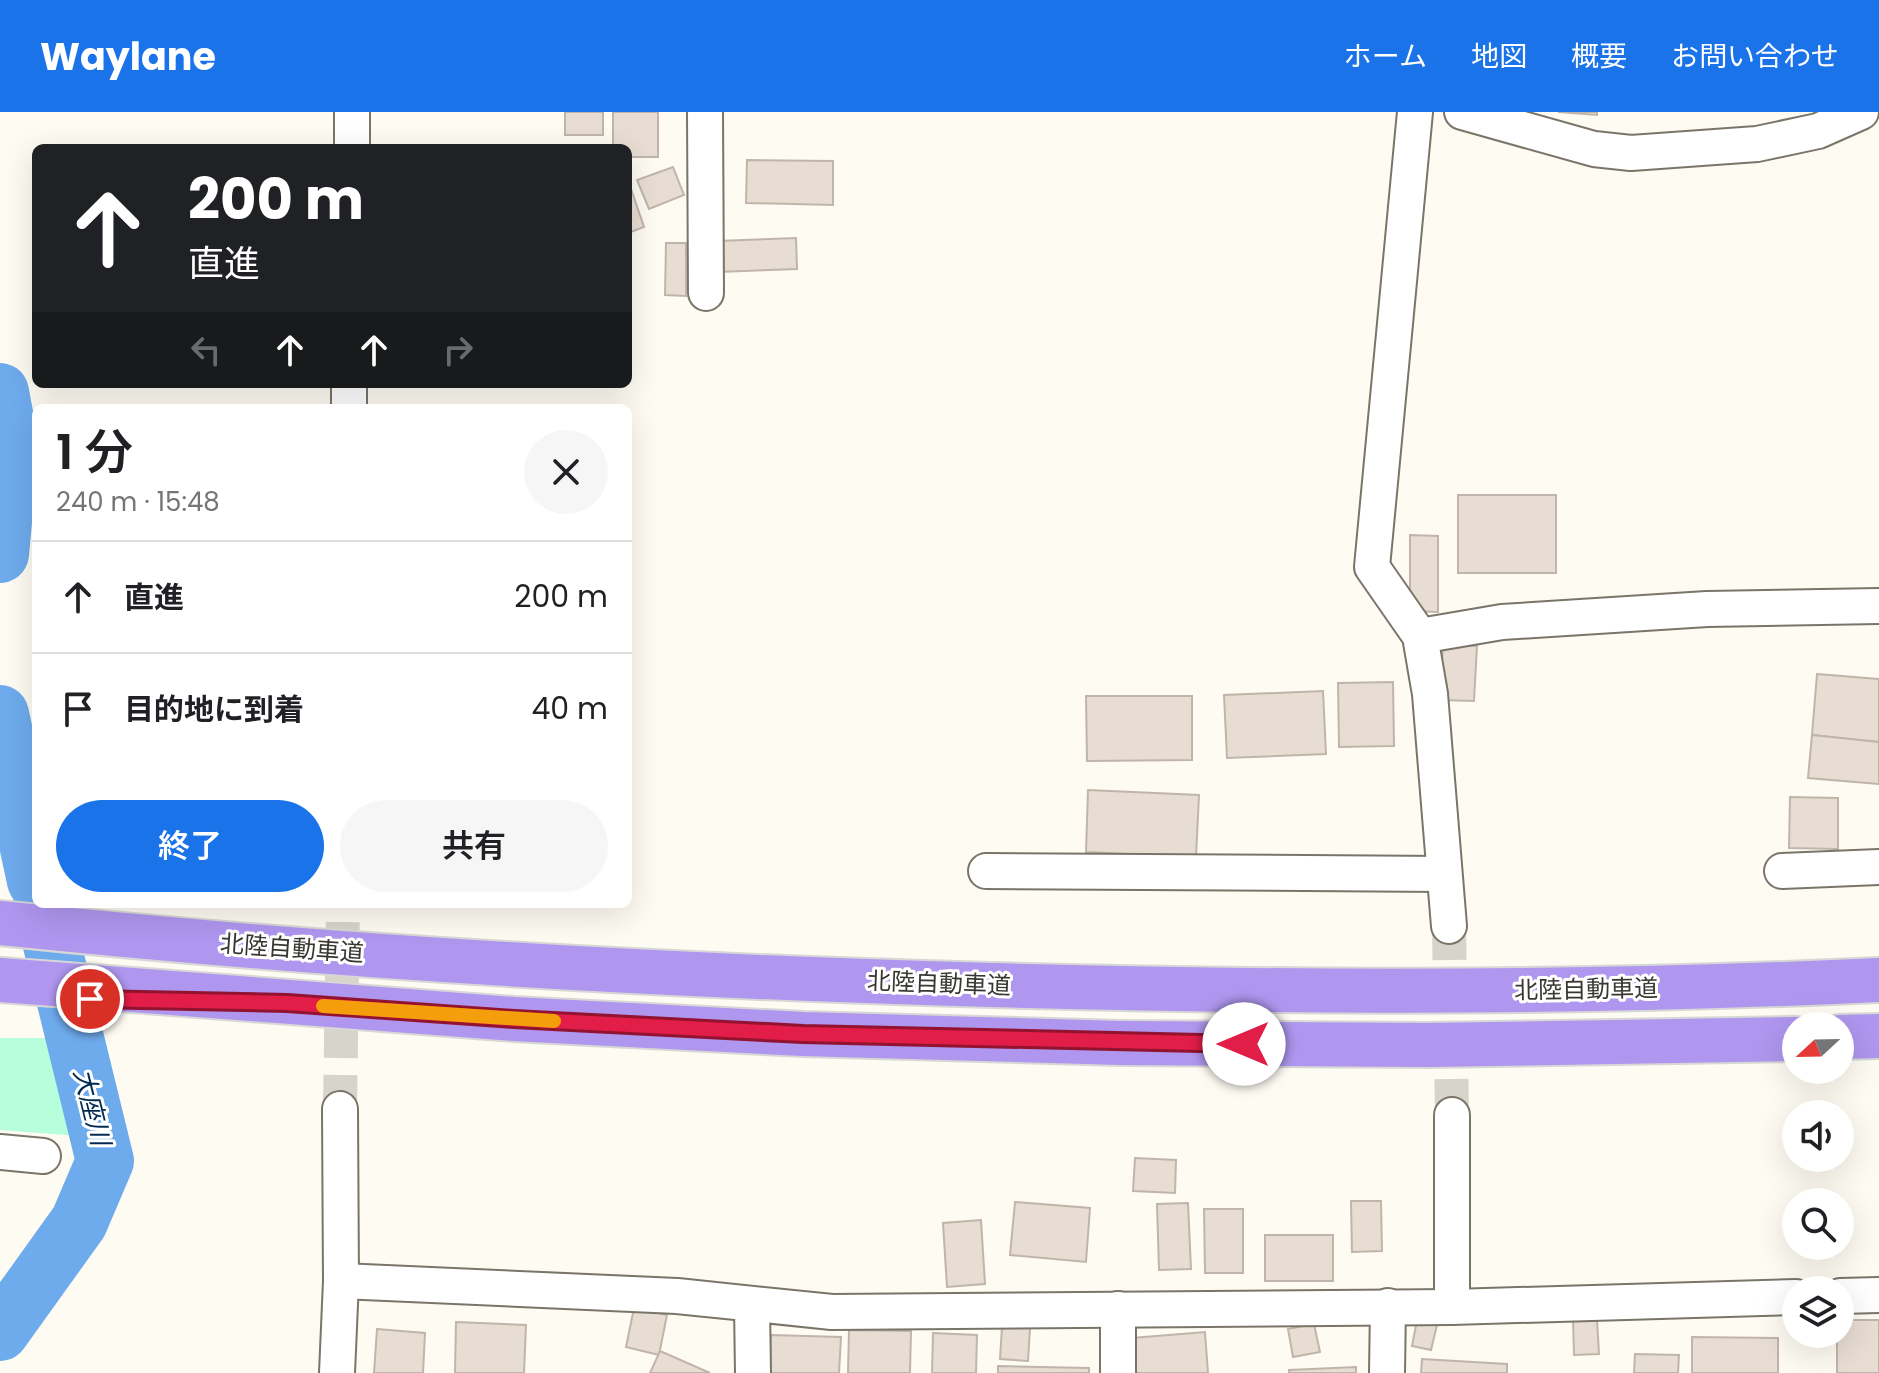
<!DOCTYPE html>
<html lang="ja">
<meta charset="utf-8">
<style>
body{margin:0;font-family:Poppins,"Noto Sans JP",sans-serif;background:#f6f6f6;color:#202124;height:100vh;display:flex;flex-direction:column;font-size:30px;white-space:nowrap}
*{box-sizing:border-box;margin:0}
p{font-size:26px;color:#757577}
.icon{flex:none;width:44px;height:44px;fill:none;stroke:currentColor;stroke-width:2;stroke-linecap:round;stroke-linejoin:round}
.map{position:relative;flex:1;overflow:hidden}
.details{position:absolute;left:32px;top:292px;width:600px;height:504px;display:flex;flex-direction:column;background:#fff;border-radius:12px;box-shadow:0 8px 32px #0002}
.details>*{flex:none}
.banner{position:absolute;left:32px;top:32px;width:600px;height:244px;border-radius:12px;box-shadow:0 8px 32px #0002;background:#202124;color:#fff;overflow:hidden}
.needle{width:52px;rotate:248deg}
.fabs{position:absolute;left:1782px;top:900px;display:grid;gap:16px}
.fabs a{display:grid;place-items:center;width:72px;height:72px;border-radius:50%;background:#fff;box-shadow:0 8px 32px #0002;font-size:40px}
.pin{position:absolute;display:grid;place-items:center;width:68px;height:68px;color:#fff;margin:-34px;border:4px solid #fff;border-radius:50%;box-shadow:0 2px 8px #0007}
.me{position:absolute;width:88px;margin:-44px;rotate:270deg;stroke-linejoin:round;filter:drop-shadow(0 0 6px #0008)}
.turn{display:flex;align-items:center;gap:28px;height:168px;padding:0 24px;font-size:36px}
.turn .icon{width:104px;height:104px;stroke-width:2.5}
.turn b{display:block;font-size:56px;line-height:68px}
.lanes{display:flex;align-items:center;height:76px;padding:0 24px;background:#0003;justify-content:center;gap:40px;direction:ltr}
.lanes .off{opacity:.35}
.round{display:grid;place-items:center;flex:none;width:84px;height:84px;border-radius:42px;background:#f6f6f6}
.headline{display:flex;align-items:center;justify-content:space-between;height:136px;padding:0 24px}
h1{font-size:48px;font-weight:600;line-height:60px}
.cta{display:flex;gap:16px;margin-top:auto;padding:16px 24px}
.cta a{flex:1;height:92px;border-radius:48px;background:#1a73e8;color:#fff;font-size:32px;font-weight:600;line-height:92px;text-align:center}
.cta a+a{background:#f6f6f6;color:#202124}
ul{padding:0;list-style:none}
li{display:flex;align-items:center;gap:24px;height:112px;padding:0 24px;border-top:2px solid #e0e0e0}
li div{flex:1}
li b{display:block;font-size:30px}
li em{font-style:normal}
header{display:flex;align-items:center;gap:48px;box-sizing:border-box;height:112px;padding:0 40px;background:#1a73e8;color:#fff}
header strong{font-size:38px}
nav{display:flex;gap:44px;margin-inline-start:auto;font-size:28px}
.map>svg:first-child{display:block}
</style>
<header>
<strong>Waylane</strong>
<nav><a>ホーム</a><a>地図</a><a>概要</a><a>お問い合わせ</a></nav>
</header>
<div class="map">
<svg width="1879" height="1261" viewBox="0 0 1879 1261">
<rect width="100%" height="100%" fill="#fefbf3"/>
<path fill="#b7fedc" d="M0,926H59L79,1024L0,1018Z"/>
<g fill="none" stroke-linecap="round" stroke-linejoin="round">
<g stroke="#6eabed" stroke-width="58">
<path d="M0,280L10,334L0,442"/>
<path d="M0,602L36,769"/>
<path d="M0,1220L79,1110L105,1049L42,792"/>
</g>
</g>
<g fill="#e8ddd2" stroke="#c0b5aa" stroke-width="2">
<rect x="565" y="0" width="38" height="23"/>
<path d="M613,0H658V45H628V36H613Z"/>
<path d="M1558,0H1597V3Z"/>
<path d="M747,48L833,49V93L746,91Z"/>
<path d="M673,55L684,83L649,97L637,68Z"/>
<path d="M628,68L644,115L628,121Z"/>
<path d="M796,126L797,157L718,160L717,129Z"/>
<path d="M666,131H686V184L665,183Z"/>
<rect x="1458" y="383" width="98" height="78"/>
<path d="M1410,423L1438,424V500L1410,499Z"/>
<path d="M1443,532L1477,534L1474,589L1440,588Z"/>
<path d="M1817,562L1879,567V630L1812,623Z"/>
<path d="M1393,570L1394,634L1339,635L1338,571Z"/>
<path d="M1323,579L1326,642L1227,646L1224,583Z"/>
<path d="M1086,584H1192V648L1087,649Z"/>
<path d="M1812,623L1879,630V672L1808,666Z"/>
<path d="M1088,678L1199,683L1196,745L1086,740Z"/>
<path d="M1790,685L1838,686V737L1789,736Z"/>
<path d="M1135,1046L1176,1048L1175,1081L1133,1079Z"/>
<path d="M1351,1089H1381L1382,1139L1352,1140Z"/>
<path d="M1015,1090L1090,1096L1086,1150L1010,1143Z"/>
<path d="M1188,1091L1191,1157L1159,1158L1157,1092Z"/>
<path d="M1204,1097H1243V1161H1205Z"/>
<path d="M981,1108L985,1172L947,1175L943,1111Z"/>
<rect x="1265" y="1123" width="68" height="46"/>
<path d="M634,1196L667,1203L659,1243L626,1235Z"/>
<path d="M1597,1207L1599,1242L1574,1243L1573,1208Z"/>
<path d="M1417,1208L1437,1213L1431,1238L1412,1234Z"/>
<path d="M1840,1208H1879V1261H1837V1222H1840Z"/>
<path d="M456,1210L526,1213L524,1261H455Z"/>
<path d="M1314,1212L1320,1240L1293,1245L1288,1217Z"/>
<path d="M1002,1215L1030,1216L1028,1249L1000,1247Z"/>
<path d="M377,1217L425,1221L423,1261H374Z"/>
<path d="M849,1218L911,1219L910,1261H848Z"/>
<path d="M1205,1220L1208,1261H1135L1132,1226Z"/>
<path d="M933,1221L977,1223L976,1261H932Z"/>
<path d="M771,1223L841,1225L839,1261H770Z"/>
<path d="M1692,1225L1778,1226V1261H1692Z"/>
<path d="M660,1239L710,1261H650Z"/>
<path d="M1635,1242L1679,1243L1678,1261H1634Z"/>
<path d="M1422,1247L1507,1252V1261H1421Z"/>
<path d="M998,1254L1089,1256V1261H998Z"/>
<path d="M1356,1255V1261H1289V1258Z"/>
</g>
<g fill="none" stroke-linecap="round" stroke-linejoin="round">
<g stroke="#d7d4cc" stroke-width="34" stroke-dasharray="34 17" stroke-linecap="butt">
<path d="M1449,814L1452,1003"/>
<path d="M340,997L343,792"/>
</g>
<g stroke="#7a7569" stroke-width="38">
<g id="street">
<path d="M705,0L706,181"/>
<path d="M1415,0L1372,455L1420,524L1430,582L1449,814"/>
<path d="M1462,0L1594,37L1631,41L1757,32L1818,19L1861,0"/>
<path d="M352,36V0"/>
<path d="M349,296V272"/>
<path d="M1420,524L1502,510L1707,497L1879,494"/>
<path d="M986,759L1444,762"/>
<path d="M1782,759L1879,755"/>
<path d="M0,1040L43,1044"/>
<path d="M341,1169L677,1184L832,1200L1452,1195L1796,1185"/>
<path d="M1840,1184L1879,1183"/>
<path d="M752,1193L753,1261"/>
<path d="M1452,1195V1003"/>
<path d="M1118,1197V1261"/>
<path d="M337,1261L341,1169L340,997"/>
<path d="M1387,1261L1388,1194"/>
</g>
</g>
<g stroke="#d7d7d6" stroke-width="48">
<g id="highway">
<path d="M0,811C329,845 660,864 991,873C1287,881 1583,882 1879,868"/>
<path d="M0,868L514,907L803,922L1121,931L1429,933L1796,927"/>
<path d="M1840,925L1879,924"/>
</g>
</g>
<use href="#street" stroke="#fff" stroke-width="34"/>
<use href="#highway" stroke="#af96ef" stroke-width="44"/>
</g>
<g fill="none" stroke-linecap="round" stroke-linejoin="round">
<g stroke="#92132f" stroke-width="20">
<path id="route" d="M90,887L287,891L514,907L803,922L1244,932"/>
</g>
<use href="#route" stroke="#e11d48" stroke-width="14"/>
<path stroke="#f59e0b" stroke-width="14" d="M323,894L554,909"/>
</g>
<g text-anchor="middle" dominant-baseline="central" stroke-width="6" stroke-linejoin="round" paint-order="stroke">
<g font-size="24" fill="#393732" stroke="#fff">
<text transform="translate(292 836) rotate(4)">北陸自動車道</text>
<text transform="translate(939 871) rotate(2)">北陸自動車道</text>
<text transform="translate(1586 877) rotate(-1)">北陸自動車道</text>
</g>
<g font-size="26" font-style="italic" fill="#002952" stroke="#fff">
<text transform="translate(92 995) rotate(76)">大座川</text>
</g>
</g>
</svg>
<div class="fabs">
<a><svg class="needle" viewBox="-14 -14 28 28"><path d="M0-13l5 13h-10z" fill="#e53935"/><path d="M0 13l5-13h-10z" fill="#757577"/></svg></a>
<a><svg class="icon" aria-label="sound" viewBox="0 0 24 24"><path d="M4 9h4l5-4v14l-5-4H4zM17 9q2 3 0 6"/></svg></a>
<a><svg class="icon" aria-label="search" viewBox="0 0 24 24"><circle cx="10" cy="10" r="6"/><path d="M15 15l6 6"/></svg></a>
<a><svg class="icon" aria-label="layers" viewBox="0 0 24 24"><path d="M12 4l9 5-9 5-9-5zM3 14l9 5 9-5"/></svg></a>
</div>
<div class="pin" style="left:90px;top:887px;background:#d93025"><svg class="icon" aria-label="arrive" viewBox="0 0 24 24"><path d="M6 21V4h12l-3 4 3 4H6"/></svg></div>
<svg class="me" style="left:1244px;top:932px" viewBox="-20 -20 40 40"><circle r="19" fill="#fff"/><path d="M0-13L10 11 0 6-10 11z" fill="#e11d48"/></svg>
<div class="banner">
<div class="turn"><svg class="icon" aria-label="ahead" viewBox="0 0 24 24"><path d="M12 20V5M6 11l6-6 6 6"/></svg><div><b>200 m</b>直進</div></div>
<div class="lanes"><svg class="icon off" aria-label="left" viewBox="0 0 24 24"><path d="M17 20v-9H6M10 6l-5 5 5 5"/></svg><svg class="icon" aria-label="ahead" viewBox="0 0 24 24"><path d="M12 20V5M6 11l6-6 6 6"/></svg><svg class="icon" aria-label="ahead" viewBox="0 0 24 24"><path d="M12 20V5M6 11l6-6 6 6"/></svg><svg class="icon off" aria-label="right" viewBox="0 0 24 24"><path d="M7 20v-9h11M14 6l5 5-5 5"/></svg></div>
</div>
<section class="details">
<div class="headline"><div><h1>1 分</h1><p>240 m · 15:48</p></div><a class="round"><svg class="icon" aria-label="close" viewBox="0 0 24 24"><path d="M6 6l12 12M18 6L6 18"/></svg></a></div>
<ul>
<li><svg class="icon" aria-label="ahead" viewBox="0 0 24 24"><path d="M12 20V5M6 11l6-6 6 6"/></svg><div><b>直進</b></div><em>200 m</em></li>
<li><svg class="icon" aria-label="arrive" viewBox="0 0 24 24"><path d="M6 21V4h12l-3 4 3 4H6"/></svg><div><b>目的地に到着</b></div><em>40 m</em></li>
</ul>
<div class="cta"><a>終了</a><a>共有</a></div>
</section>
</div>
